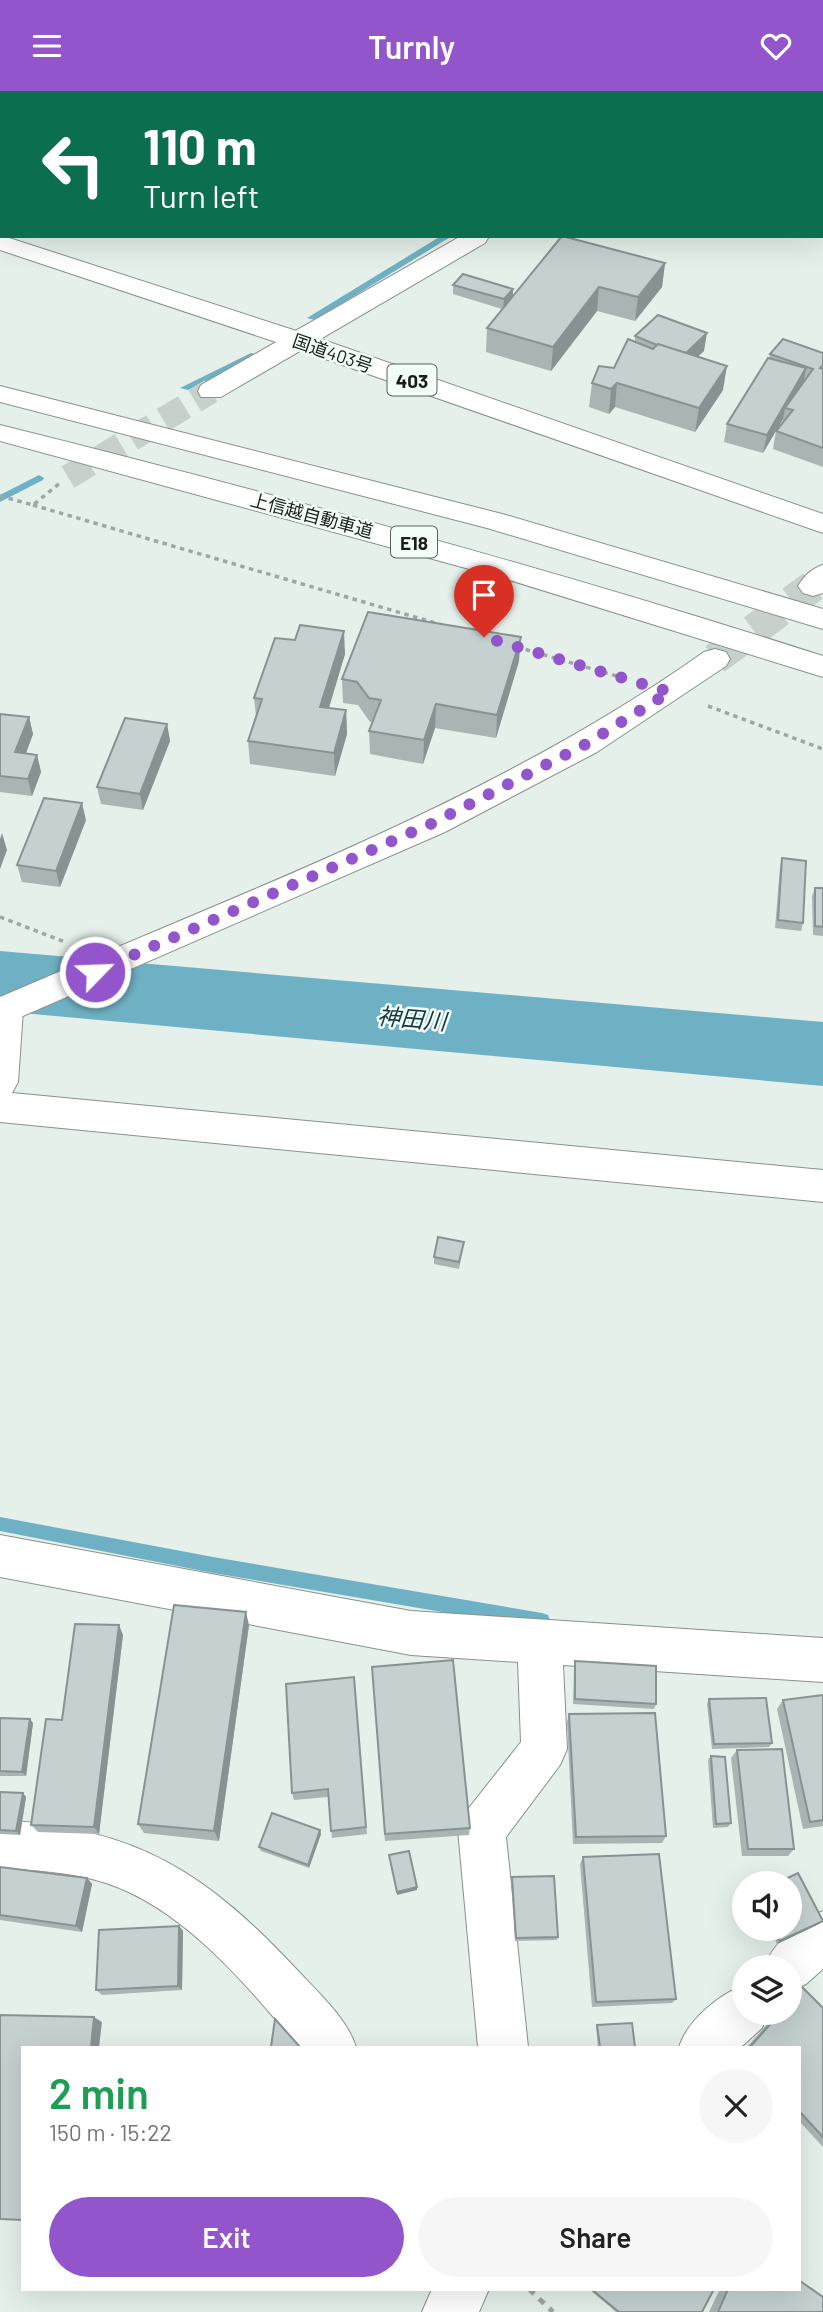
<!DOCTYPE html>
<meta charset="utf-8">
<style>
body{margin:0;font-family:Barlow,"Noto Sans JP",sans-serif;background:#f6f6f6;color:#222;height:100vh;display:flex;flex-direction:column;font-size:26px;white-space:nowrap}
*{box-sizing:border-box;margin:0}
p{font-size:23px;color:#767676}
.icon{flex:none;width:38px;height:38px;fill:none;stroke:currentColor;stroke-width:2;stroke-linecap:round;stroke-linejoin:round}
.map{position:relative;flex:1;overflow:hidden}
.details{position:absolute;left:21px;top:1955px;width:780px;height:245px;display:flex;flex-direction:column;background:#fff;border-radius:0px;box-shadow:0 7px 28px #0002}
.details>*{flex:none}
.banner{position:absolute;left:0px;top:0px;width:824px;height:147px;box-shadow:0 7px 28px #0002;background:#0b6e4f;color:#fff;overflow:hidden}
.fabs{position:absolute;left:732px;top:1780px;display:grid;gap:14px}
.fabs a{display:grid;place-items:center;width:70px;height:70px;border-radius:50%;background:#fff;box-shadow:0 7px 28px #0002;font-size:35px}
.pin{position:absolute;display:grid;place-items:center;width:60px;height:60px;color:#fff;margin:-72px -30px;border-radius:50% 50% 50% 0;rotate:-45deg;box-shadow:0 0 7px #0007}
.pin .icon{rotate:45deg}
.me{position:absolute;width:77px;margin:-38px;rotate:66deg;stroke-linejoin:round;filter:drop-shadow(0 0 5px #0008)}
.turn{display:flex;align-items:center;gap:24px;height:147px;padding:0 28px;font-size:32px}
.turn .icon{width:91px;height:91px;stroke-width:2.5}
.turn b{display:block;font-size:49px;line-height:60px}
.round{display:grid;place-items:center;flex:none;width:74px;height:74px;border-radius:37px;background:#f6f6f6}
.headline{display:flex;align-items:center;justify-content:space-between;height:119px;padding:0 28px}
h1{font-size:42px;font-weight:600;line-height:52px;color:#1e9e55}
.cta{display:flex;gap:14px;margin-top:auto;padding:14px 28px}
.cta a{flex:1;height:80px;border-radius:42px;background:#9255cb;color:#fff;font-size:28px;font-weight:600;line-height:80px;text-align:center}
.cta a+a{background:#f6f6f6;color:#222}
header{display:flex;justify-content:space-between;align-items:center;height:91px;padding:0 28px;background:#9255cb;color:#fff;font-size:32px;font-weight:600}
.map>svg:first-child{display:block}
</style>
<header><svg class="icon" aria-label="menu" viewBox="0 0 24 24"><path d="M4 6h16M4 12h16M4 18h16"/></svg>Turnly<svg class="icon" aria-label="heart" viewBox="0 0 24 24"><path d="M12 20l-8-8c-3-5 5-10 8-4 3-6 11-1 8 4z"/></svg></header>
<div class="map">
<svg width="823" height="2221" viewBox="0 0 823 2221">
<rect width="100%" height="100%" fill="#e5f0ea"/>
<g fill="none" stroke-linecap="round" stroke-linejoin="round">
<g fill="#6fb1c4" fill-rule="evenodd">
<path d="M775,0H785L773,2Z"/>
<path d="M441,145H452L315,229L307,227Z"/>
<path d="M251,262L259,264L188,299L180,297Z"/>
<path d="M39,384L44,387L43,389L0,411V404Z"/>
<path d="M0,1426L213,1466L542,1522L548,1524L550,1530L548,1536L542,1538L213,1482L0,1440Z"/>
</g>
<path fill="#6fb1c4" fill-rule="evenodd" d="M0,860L823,931V995L0,920Z"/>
<path stroke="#c7d0cb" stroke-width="25" stroke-dasharray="25 12" stroke-linecap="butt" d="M68,386L211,300"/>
<path stroke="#c7d0cb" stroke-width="32" stroke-dasharray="32 16" stroke-linecap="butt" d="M715,568L813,495"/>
<g stroke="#88918c" stroke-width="2">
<g id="street">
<path d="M737,0H763L736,2Z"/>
<path d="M461,145L488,147L485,152L221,306H201L198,300L201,294Z"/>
<path d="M5,905L18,909L23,919L18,991L12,1002L823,1079V1111L0,1031V906Z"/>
<path d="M0,1444L411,1520L823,1547V1591L563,1574L567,1658L560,1674L506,1746L528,1956H478L458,1739L465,1722L521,1651L518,1571L411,1564L0,1486Z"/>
<path d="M0,1729C138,1737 207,1782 299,1881C320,1903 347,1928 356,1956H299C247,1895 185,1818 106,1792C72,1781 35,1779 0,1777Z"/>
<path d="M823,1820V1878L806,1893L789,1901V1876H764C775,1850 797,1831 823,1820Z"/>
<path d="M744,1894V1922H768L762,1937L741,1956H679C688,1929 717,1905 744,1894Z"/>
<path d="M432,2198H489L479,2221H422Z"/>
</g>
</g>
<g stroke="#88918c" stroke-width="2">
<g id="secondary">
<path d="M823,474V502L813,505L803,502L798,495C805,484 811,478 823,474Z"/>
<path d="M715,558L726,561L730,568L726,575L597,661L445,741L0,935V906C237,803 493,711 704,561Z"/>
</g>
</g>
<g stroke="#88918c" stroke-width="2">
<g id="primary">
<path d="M27,0H49L26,2Z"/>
<path d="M2,40V57H0V41Z"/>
</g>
</g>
<g stroke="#88918c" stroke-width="2">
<g id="highway">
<path d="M0,144L309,244L823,423V442L291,256L0,159Z"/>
<path d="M0,295L506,424L823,518V538L487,437L0,311Z"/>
<path d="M0,334C276,403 552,478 823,565V586L506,488L0,350Z"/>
</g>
</g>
<g stroke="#9fa7a2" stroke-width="3.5" stroke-dasharray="4.5 4.5" stroke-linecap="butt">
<path d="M0,405L33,414L60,392"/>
<path d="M33,414L442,534"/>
<path d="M517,556L620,586"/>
<path d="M708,615L823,658"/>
<path d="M0,826L65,851"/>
</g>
<path stroke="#9fa7a2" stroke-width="5" stroke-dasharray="7 7" stroke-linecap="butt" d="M529,2198L553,2221"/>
<use href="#street" fill="#fff" fill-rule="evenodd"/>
<use href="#secondary" fill="#fff" fill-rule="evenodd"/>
<use href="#primary" fill="#fff" fill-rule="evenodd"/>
<use href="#highway" fill="#fff" fill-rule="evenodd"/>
</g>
<g fill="#a9b4b3">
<path d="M665,172L662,196L635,230L597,220L551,280L486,261L487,237L502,218L453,203V194L513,205Z"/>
<path d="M635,245L704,260L697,266L723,299L695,341L615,316L609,323L589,316L592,292L614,277L635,250Z"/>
<path d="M823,262V376L773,358L776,340L782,333L783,328L763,362L724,351L727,333L769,267L770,263Z"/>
<path d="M345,563L329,617L346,619L347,643L335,685L250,673L248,650L256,625L254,607Z"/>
<path d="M519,570L496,647L435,637L423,673L370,663L369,640L373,631H370L358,614L343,612L342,588Z"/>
<path d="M0,623L29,626L33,643L26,662L37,664L41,681L32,705L0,701Z"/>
<path d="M167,633L170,650L143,719L101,713L97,696Z"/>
<path d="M86,729L60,796L22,791L17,774Z"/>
<path d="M782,767L803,832L801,840L775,837L780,776Z"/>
<path d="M815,797H823V845L813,844L812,805Z"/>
<path d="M463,1158L459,1178L434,1173V1166Z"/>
<path d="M249,1534L219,1750L144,1742L138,1733Z"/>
<path d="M123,1544L99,1743L38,1741L31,1734L62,1629Z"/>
<path d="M575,1570L656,1613L654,1618L573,1613L574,1575Z"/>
<path d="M373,1585L470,1737L469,1744L385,1750Z"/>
<path d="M354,1586L367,1743L332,1747L328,1706L294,1709L292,1702Z"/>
<path d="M823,1604V1735L803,1738L777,1618L783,1609Z"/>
<path d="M709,1608L772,1652L769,1656L712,1658L707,1613Z"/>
<path d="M569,1623L666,1745L662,1752L573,1753L567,1631Z"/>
<path d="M0,1627L33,1632L26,1685H0Z"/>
<path d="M737,1659L794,1758L788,1765H742L731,1667Z"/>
<path d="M711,1665L731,1732L728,1736L713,1737L708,1669Z"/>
<path d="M0,1701L23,1702L26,1706L20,1744L0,1743Z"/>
<path d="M321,1743L309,1777L261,1760L259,1756Z"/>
<path d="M583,1766L676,1908L672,1912L592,1916L580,1773Z"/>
<path d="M0,1776L87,1787L92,1793L82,1841L0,1829Z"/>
<path d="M512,1786L558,1846L557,1849L515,1850L511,1789Z"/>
<path d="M823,1830L819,1833L777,1853L770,1838H789Z"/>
<path d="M179,1835L183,1840L182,1899L102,1904L96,1899Z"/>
<path d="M802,1896L823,1917V2056L800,2031V1956H747L777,1922H789V1907L795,1900Z"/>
<path d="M597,1934L635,1956H598L596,1936Z"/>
<path d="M589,2198H714L702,2221H616Z"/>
<path d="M720,2198H800L823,2221H709Z"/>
</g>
<g fill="#899292">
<path d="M665,172L662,196L635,230L638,206Z"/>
<path d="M599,196L597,220L551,280L553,256Z"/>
<path d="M513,198V207L503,218L504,208Z"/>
<path d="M707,242L704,260L681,281L684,264Z"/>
<path d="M727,275L723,299L695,341L699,317Z"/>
<path d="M806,277L803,295L785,317L783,328L763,362L767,344Z"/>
<path d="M617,292L615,316L609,323L611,298Z"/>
<path d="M344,540L345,563L322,639L320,616Z"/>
<path d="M521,546L519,570L496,647L497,624Z"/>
<path d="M436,613L435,637L423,673L424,649Z"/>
<path d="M346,619L347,643L335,685L334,662Z"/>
<path d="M29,626L33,643L20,678L15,661Z"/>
<path d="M167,633L170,650L143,719L140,703Z"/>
<path d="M37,664L41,681L32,705L28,688Z"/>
<path d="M82,712L86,729L60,796L56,780Z"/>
<path d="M2,742L7,759L0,778V748Z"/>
<path d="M246,1521L249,1534L219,1750L214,1740Z"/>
<path d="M119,1534L123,1544L99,1743L94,1736Z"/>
<path d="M30,1628L33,1632L26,1685L22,1681Z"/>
<path d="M23,1702L26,1706L20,1744L16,1740Z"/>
<path d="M320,1739L321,1743L309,1777L308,1774Z"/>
<path d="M87,1787L92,1793L82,1841L76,1835Z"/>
<path d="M417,1796V1799L397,1804V1801Z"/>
<path d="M823,1830L819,1833L777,1853L780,1850Z"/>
<path d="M179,1835L183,1840L182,1899L178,1895Z"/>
<path d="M94,1926L102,1931L99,1956H91Z"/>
</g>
<g fill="#c4d1d0" stroke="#899292" stroke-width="2">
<path d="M562,145L665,172L638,206L599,196L553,256L487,237Z"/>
<path d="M463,183L513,198L504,208L453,194Z"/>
<path d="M658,224L707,242L686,262L657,254L635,245Z"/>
<path d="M628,248L653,258L658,253L727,275L699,317L617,292L611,298L592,292L599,275L614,277Z"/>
<path d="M783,248L823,262V274L820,277L823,278V357L776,340L793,319L785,317L813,278L770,263Z"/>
<path d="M768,267L806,277L767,344L727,333Z"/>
<path d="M368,521L521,546L497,624L436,613L424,649L369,640L381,609L369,607L357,591L342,588Z"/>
<path d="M300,534L344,540L320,616L346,619L334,662L248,650L262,608L254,607L275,547L295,549Z"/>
<path d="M0,623L29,626L15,661L37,664L28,688L0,685Z"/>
<path d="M125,627L167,633L140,703L97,696Z"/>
<path d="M44,707L82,712L56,780L17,774Z"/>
<path d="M782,767L806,770L803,832L778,829Z"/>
<path d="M815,797H823V836L815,835Z"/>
<path d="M438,1146L464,1151L459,1171L434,1166Z"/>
<path d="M174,1514L246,1521L214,1740L138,1733Z"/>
<path d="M75,1533L119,1534L94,1736L31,1734L46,1628L62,1629Z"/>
<path d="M453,1569L470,1737L385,1743L372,1576Z"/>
<path d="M575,1570L656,1575V1613L575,1608Z"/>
<path d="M354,1586L366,1736L331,1740L328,1698L292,1702L286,1593Z"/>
<path d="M823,1604V1729L810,1731L783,1609Z"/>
<path d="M766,1607L772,1652L714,1653L709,1608Z"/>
<path d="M655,1622L666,1745L576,1746L569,1623Z"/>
<path d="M0,1627L30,1628L22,1681L0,1680Z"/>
<path d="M782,1658L794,1758H748L737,1659Z"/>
<path d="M711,1665L725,1666L731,1732L716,1733Z"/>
<path d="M0,1701L23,1702L16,1740L0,1739Z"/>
<path d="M272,1722L320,1739L308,1774L259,1756Z"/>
<path d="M409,1760L417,1796L397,1801L389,1764Z"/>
<path d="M659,1763L676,1908L596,1911L583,1766Z"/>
<path d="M0,1776L87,1787L76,1835L0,1824Z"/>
<path d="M798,1782L823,1830L780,1850L774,1838H789V1792H777Z"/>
<path d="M554,1785L558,1846L516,1847L512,1786Z"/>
<path d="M179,1835L178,1895L96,1899L99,1839Z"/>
<path d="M802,1896L823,1917V2046L800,2021V1956H750L780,1922H789V1911Z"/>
<path d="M0,1924L94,1926L91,1956H23V2129L0,2128Z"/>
<path d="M275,1928L300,1956H271Z"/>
<path d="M632,1932L635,1956H600L597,1934Z"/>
<path d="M800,2190L823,2206V2221H718L728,2198H800Z"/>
<path d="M591,2198H714L702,2221H619Z"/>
</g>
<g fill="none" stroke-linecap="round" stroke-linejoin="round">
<path stroke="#9255cb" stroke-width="12" stroke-dasharray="0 21.6" d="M95,881L433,732L586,653L670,601L484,546"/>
</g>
<g text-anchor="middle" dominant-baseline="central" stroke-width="5" stroke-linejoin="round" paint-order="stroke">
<g font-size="18" fill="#1a1d1b" stroke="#f3fdf7">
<text transform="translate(333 262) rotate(19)">国道403号</text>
<text transform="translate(312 424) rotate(15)">上信越自動車道</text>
</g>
<g fill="#f3fdf7" stroke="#5b605d" stroke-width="2">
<rect x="387.5" y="273.5" width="49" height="31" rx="5"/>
<rect x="391" y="435.5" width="46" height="31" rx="5"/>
</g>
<g font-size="19" font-weight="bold" fill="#1a1d1b">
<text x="412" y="289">403</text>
<text x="414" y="451">E18</text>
</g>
<g font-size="23" font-style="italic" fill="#173740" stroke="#f3fdf7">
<text transform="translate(412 927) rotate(5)">神田川</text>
</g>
</g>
</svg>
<div class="fabs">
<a><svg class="icon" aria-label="sound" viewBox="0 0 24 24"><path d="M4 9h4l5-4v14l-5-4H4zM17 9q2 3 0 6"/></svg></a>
<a><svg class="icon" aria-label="layers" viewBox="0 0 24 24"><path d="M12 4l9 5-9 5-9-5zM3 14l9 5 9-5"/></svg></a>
</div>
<div class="pin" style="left:484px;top:546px;background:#d93025"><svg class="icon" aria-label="arrive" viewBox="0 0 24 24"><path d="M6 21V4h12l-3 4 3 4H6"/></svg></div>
<svg class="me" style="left:95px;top:881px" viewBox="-20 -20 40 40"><circle r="17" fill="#9255cb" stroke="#fff" stroke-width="3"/><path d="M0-11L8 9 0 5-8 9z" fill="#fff"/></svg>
<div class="banner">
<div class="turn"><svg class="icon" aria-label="left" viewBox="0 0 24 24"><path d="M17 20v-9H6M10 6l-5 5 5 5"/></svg><div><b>110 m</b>Turn left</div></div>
</div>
<section class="details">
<div class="headline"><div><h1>2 min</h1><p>150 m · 15:22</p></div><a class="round"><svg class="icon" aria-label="close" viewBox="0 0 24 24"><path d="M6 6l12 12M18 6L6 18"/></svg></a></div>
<div class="cta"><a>Exit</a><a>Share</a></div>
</section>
</div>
